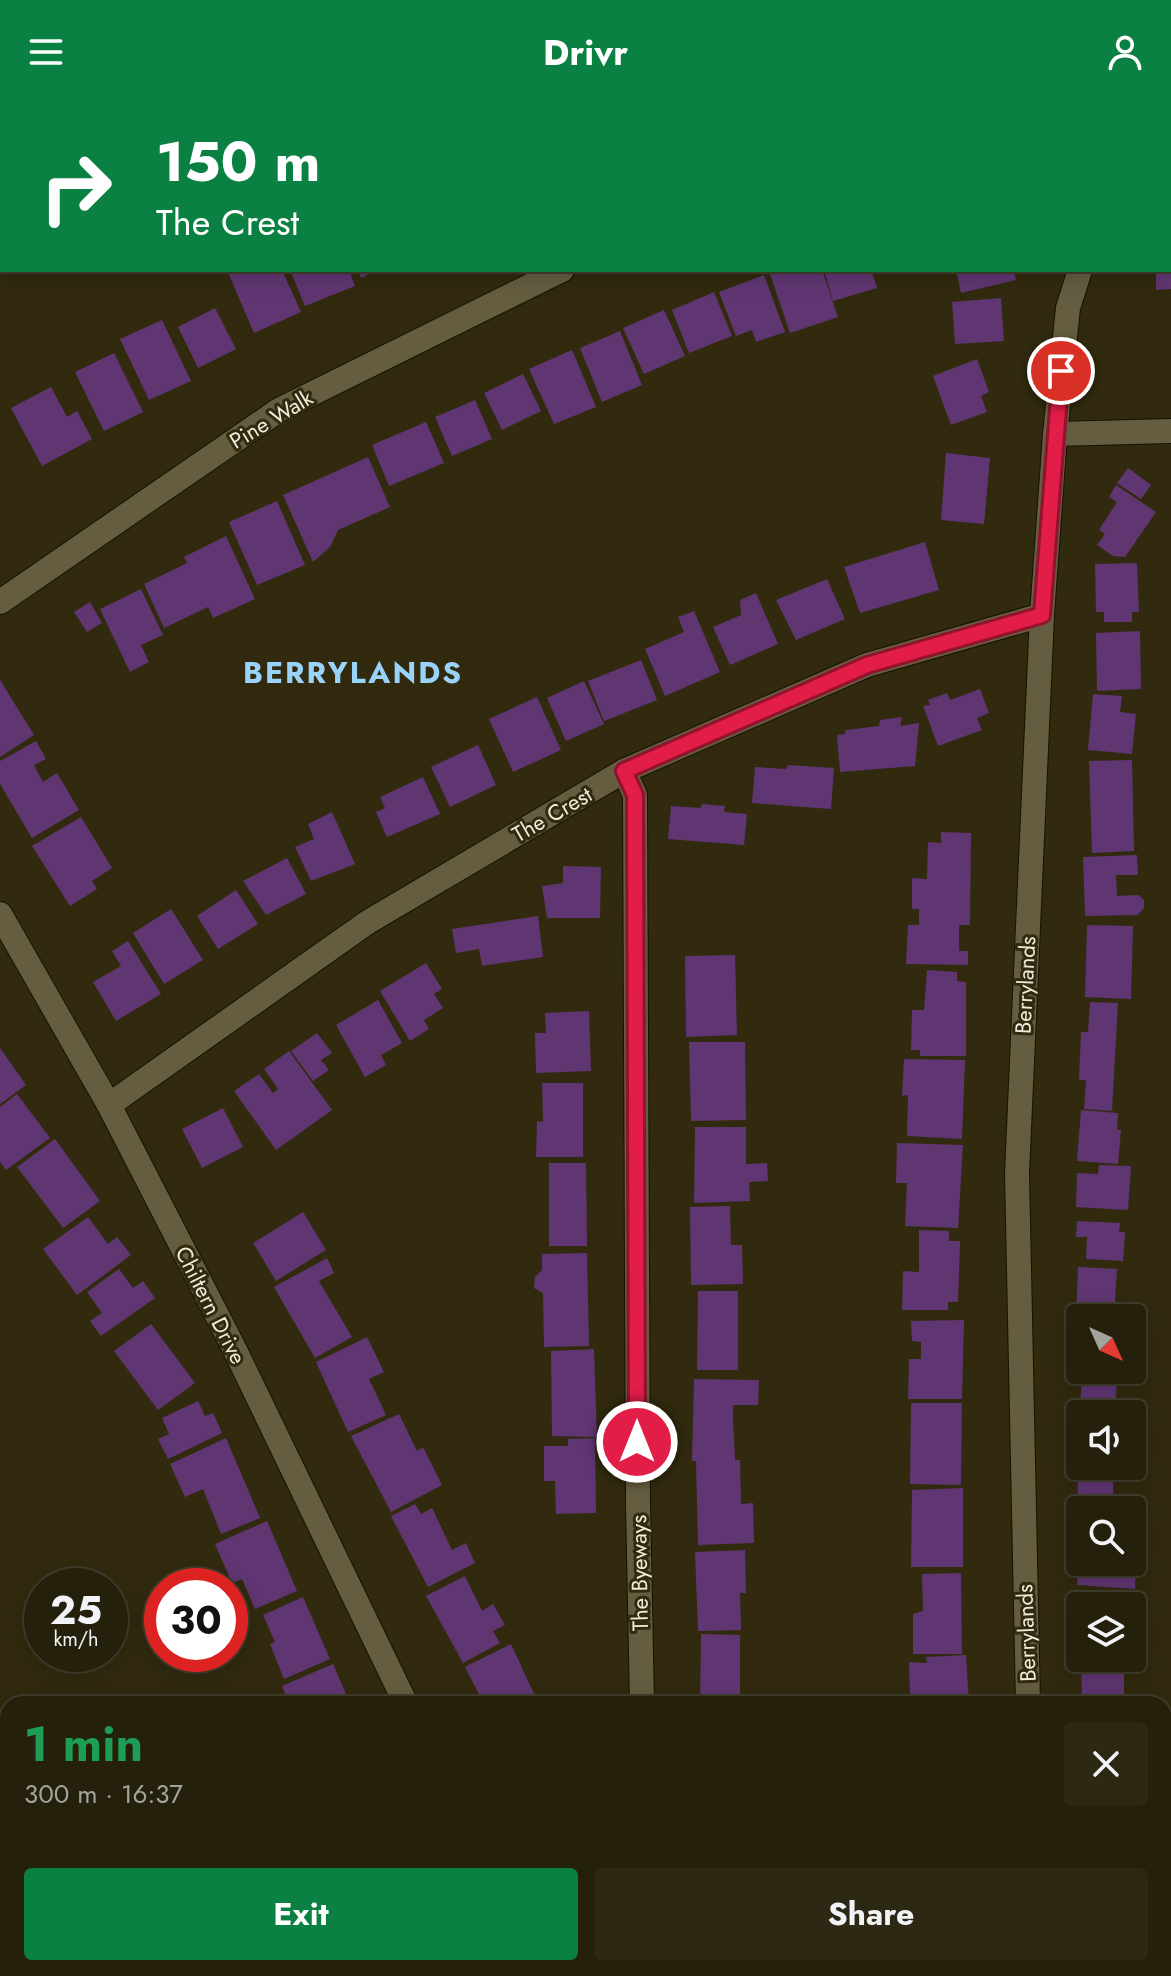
<!DOCTYPE html>
<meta charset="utf-8">
<style>
body{margin:0;font-family:Jost,sans-serif;background:#2d2814;color:#f1f3f6;height:100vh;display:flex;flex-direction:column;font-size:30px;white-space:nowrap}
*{box-sizing:border-box;margin:0}
p{font-size:26px;color:#a3a39d}
.icon{flex:none;width:44px;height:44px;fill:none;stroke:currentColor;stroke-width:2;stroke-linecap:round;stroke-linejoin:round}
.map{position:relative;flex:1;overflow:hidden}
.panel{position:absolute;left:0px;top:1592px;width:1172px;height:280px;display:flex;flex-direction:column;background:#25200b;border-radius:24px 24px 0 0;box-shadow:0 4px 20px #0003,0 0 0 2px #423e2c}
.panel>*{flex:none}
.banner{position:absolute;left:0px;top:0px;width:1172px;height:168px;box-shadow:0 4px 20px #0003,0 0 0 2px #423e2c;background:#0b8043;color:#fff;overflow:hidden}
.needle{width:52px;rotate:135deg}
.buttons{position:absolute;left:1066px;top:1200px;display:grid;gap:16px}
.buttons a{display:grid;place-items:center;width:80px;height:80px;border-radius:8px;background:#25200b;box-shadow:0 4px 20px #0003,0 0 0 2px #423e2c;font-size:40px}
.speed{position:absolute;left:24px;top:1464px;display:flex;gap:16px;font-size:40px;font-weight:700;text-align:center}
.speed>*{display:grid;place-content:center;width:104px;height:104px;border-radius:50%;background:#25200b;box-shadow:0 4px 20px #0003,0 0 0 2px #423e2c;line-height:1}
.speed small{font-size:20px;font-weight:400}
.speed .limit{border:12px solid #d22;background:#fff;color:#111}
.pin{position:absolute;display:grid;place-items:center;width:68px;height:68px;color:#fff;margin:-34px;border:4px solid #fff;border-radius:50%;box-shadow:0 2px 8px #0007}
.me{position:absolute;width:88px;margin:-44px;rotate:0deg;stroke-linejoin:round;filter:drop-shadow(0 0 6px #0008)}
.turn{display:flex;align-items:center;gap:28px;height:168px;padding:0 24px;font-size:36px}
.turn .icon{width:104px;height:104px;stroke-width:2.5}
.turn b{display:block;font-size:56px;line-height:68px}
.round{display:grid;place-items:center;flex:none;width:84px;height:84px;border-radius:8px;background:#2d2814}
.overview{display:flex;align-items:center;justify-content:space-between;height:136px;padding:0 24px}
h1{font-size:48px;font-weight:700;line-height:60px;color:#1e9e55}
.button{display:flex;gap:16px;margin-top:auto;padding:16px 24px}
.button a{flex:1;height:92px;border-radius:8px;background:#0b8043;color:#fff;font-size:32px;font-weight:700;line-height:92px;text-align:center}
.button a+a{background:#2d2814;color:#f1f3f6}
header{display:flex;justify-content:space-between;align-items:center;height:104px;padding:0 24px;background:#0b8043;color:#fff;font-size:36px;font-weight:700}
.map>svg:first-child{display:block}
</style>
<header><svg class="icon" aria-label="menu" viewBox="0 0 24 24"><path d="M4 6h16M4 12h16M4 18h16"/></svg>Drivr<svg class="icon" aria-label="person" viewBox="0 0 24 24"><circle cx="12" cy="8" r="4"/><path d="M4 21q1-7 8-7t8 7"/></svg></header>
<div class="map">
<svg width="1171" height="1872" viewBox="0 0 1171 1872">
<rect width="100%" height="100%" fill="#312a0f"/>
<g fill="#603672">
<path d="M227,166H282L301,208L254,229Z"/>
<path d="M290,166H349L355,182L305,202Z"/>
<path d="M358,166H377L361,174Z"/>
<path d="M780,166H822L838,213L790,229L770,170Z"/>
<path d="M824,166H871L877,184L833,197Z"/>
<path d="M956,166H1014L1016,176L961,189Z"/>
<path d="M1156,166H1171V185L1156,186Z"/>
<path d="M764,171L785,228L756,238L752,226L736,232L719,188Z"/>
<path d="M714,188L732,232L689,249L672,206Z"/>
<path d="M1001,194L1004,237L955,240L952,198Z"/>
<path d="M215,204L236,245L198,264L178,223Z"/>
<path d="M664,206L685,252L644,270L623,224Z"/>
<path d="M162,216L191,277L149,296L120,235Z"/>
<path d="M620,227L642,281L602,298L580,244Z"/>
<path d="M572,246L596,303L554,320L529,265Z"/>
<path d="M114,249L143,308L104,327L75,268Z"/>
<path d="M977,255L989,288L981,292L987,308L951,321L933,272Z"/>
<path d="M523,270L541,307L502,326L484,289Z"/>
<path d="M51,283L67,313L77,307L92,335L42,362L11,304Z"/>
<path d="M475,296L492,335L452,352L435,313Z"/>
<path d="M426,318L444,359L389,382L372,341Z"/>
<path d="M946,349L990,354L984,420L941,416Z"/>
<path d="M368,353L390,403L338,426L330,443L313,458L283,391Z"/>
<path d="M1128,364L1151,381L1141,395L1117,379Z"/>
<path d="M1116,381L1156,408L1125,453L1113,452L1097,441L1105,430L1099,426L1117,398L1109,393Z"/>
<path d="M277,397L305,461L257,481L229,418Z"/>
<path d="M226,432L255,495L213,514L208,503L164,524L144,480L187,459L184,453Z"/>
<path d="M925,438L939,486L860,509L844,463Z"/>
<path d="M1137,459L1139,508H1132V518H1104V508H1096L1095,460Z"/>
<path d="M827,475L845,515L796,536L776,496Z"/>
<path d="M141,485L163,531L141,541L149,558L130,568L100,505Z"/>
<path d="M756,489L778,540L730,561L713,523L741,511L740,496Z"/>
<path d="M90,498L102,519L87,528L74,508Z"/>
<path d="M694,507L720,568L665,592L645,545L684,528L678,513Z"/>
<path d="M1140,527L1141,585L1097,587L1096,529Z"/>
<path d="M641,556L657,596L604,617L588,577Z"/>
<path d="M0,576L34,631L0,653Z"/>
<path d="M584,577L604,620L566,637L547,594Z"/>
<path d="M980,585L989,609L977,614L982,626L938,642L923,602L930,601L928,596L947,589L950,596Z"/>
<path d="M1093,590L1122,592L1120,608L1136,610L1132,650L1088,646Z"/>
<path d="M537,593L561,646L513,668L489,615Z"/>
<path d="M902,613L900,622L919,619L915,662L840,668L837,631L845,630L846,626L879,622L880,616Z"/>
<path d="M36,637L46,655L34,661L43,678L57,669L79,706L32,734L0,680V657Z"/>
<path d="M478,641L496,681L450,703L431,663Z"/>
<path d="M1132,656L1134,747L1092,749L1089,657Z"/>
<path d="M788,661L834,664L831,705L752,699L755,663L786,665Z"/>
<path d="M423,673L440,710L387,733L376,708L385,704L380,693Z"/>
<path d="M702,700L725,702L724,708L747,710L744,741L668,735L671,702L701,704Z"/>
<path d="M332,708L355,760L311,777L295,743L314,735L308,720Z"/>
<path d="M81,713L112,764L92,777L97,785L70,802L32,742Z"/>
<path d="M941,728L971,729L970,821H959V847H968V861L906,860L908,821H919V805H912V774L927,775L928,738L941,739Z"/>
<path d="M1137,751L1138,771H1116L1117,792L1138,791L1144,796V804L1138,811L1085,812L1083,753Z"/>
<path d="M287,754L306,790L266,811L243,777Z"/>
<path d="M563,762L601,763L600,814H547L542,782L563,779Z"/>
<path d="M236,786L258,820L218,845L197,812Z"/>
<path d="M171,805L203,856L164,880L133,829Z"/>
<path d="M538,812L543,853L482,862L479,845L456,849L452,825Z"/>
<path d="M1087,821L1133,822L1131,895L1085,893Z"/>
<path d="M128,837L161,890L116,917L93,878L121,862L112,847Z"/>
<path d="M735,851L737,931L686,933L685,852Z"/>
<path d="M426,859L442,885L434,890L443,904L424,916L429,925L410,937L380,887Z"/>
<path d="M927,866L957,868V877L966,878V952H920V946H911L912,906H924Z"/>
<path d="M378,896L402,939L381,951L386,961L365,973L336,921Z"/>
<path d="M1090,898L1118,899L1112,1007L1084,1005L1086,976H1079L1081,928H1088Z"/>
<path d="M589,907L591,967L536,969L535,929H546L545,909Z"/>
<path d="M317,929L332,949L321,956L329,966L313,977L291,947Z"/>
<path d="M689,938H745L746,1016L691,1017Z"/>
<path d="M0,944L26,981L0,1000Z"/>
<path d="M289,947L332,1006L276,1046L234,987L259,970L273,989L278,985L264,965Z"/>
<path d="M904,955L965,956L962,1035L907,1032L908,991L902,992Z"/>
<path d="M542,979H583V1053H536L537,1017L543,1018Z"/>
<path d="M17,990L50,1034L6,1066L0,1058V1003Z"/>
<path d="M223,1004L243,1043L202,1064L182,1025Z"/>
<path d="M1081,1006L1118,1009L1117,1026H1121L1118,1060L1077,1057Z"/>
<path d="M695,1023H746V1060L767,1059L768,1077L749,1078L750,1097L694,1099Z"/>
<path d="M55,1035L100,1097L63,1124L17,1063Z"/>
<path d="M897,1039L963,1041L958,1124L905,1122L907,1079H896Z"/>
<path d="M549,1059H586L587,1142H549Z"/>
<path d="M1099,1061L1131,1062L1128,1106L1076,1103L1077,1069L1098,1070Z"/>
<path d="M730,1102L731,1141H742L743,1180L691,1181L690,1103Z"/>
<path d="M303,1108L326,1146L276,1177L253,1139Z"/>
<path d="M88,1113L108,1140L117,1133L131,1151L77,1191L43,1145Z"/>
<path d="M1077,1117L1120,1119L1119,1128H1125L1123,1157L1086,1155L1087,1133H1076Z"/>
<path d="M919,1126L949,1127V1137H960L958,1198H948V1206H902L903,1167L919,1168Z"/>
<path d="M587,1149L589,1242L544,1243L543,1189L534,1184L535,1173L542,1166V1150Z"/>
<path d="M327,1154L334,1169L319,1177L352,1233L315,1254L274,1183Z"/>
<path d="M1078,1163L1117,1165L1114,1214L1076,1213Z"/>
<path d="M119,1165L133,1184L143,1177L155,1194L101,1232L90,1217L102,1209L87,1188Z"/>
<path d="M698,1187H738V1266H697Z"/>
<path d="M964,1216L962,1295H908L909,1255H921V1238L912,1237L911,1217Z"/>
<path d="M1077,1217L1080,1218V1265L1074,1264Z"/>
<path d="M151,1220L195,1279L158,1306L114,1247Z"/>
<path d="M367,1233L384,1268L369,1275L386,1311L348,1328L316,1258Z"/>
<path d="M594,1245L597,1333L552,1332L551,1247Z"/>
<path d="M694,1275L759,1276L758,1301H733V1315L735,1356H740L741,1400L753,1399L754,1439L698,1441L696,1357H692Z"/>
<path d="M1082,1275L1117,1277L1115,1310H1079Z"/>
<path d="M198,1297L205,1312L213,1309L222,1329L168,1355L158,1335L169,1330L162,1314Z"/>
<path d="M911,1299H962L961,1381L910,1380Z"/>
<path d="M399,1310L417,1347L423,1343L442,1381L391,1408L351,1332Z"/>
<path d="M226,1334L260,1414L221,1430L203,1385L185,1393L170,1360Z"/>
<path d="M595,1334L596,1409L556,1410L555,1377H544V1342H568V1335Z"/>
<rect x="1078" y="1362" width="50" height="10"/>
<path d="M1078,1374L1113,1375V1406H1077Z"/>
<path d="M963,1384V1463H911L912,1386Z"/>
<path d="M415,1400L421,1410L432,1404L452,1446L466,1439L475,1459L428,1483L391,1412Z"/>
<path d="M267,1417L297,1487L255,1505L242,1475L232,1479L215,1440Z"/>
<path d="M745,1446L746,1489H740L741,1526L698,1527L695,1448Z"/>
<path d="M1079,1458L1136,1460L1135,1485L1077,1481Z"/>
<path d="M961,1469L962,1550H913V1510L923,1507L922,1470Z"/>
<path d="M465,1472L482,1507L493,1500L505,1521L493,1527L500,1539L463,1559L426,1492Z"/>
<path d="M1085,1488L1136,1490L1134,1533H1132V1502H1085Z"/>
<path d="M303,1493L330,1555L284,1575L270,1540L275,1538L263,1511Z"/>
<path d="M230,1499L244,1530L230,1537Z"/>
<path d="M701,1530L740,1531V1600H700Z"/>
<path d="M511,1540L528,1577L539,1600H484L465,1563Z"/>
<path d="M966,1551L969,1600H928V1591L910,1593L909,1558L927,1559L926,1553Z"/>
<path d="M1081,1554H1124V1600H1082Z"/>
<path d="M333,1560L346,1590L324,1600H289L282,1582Z"/>
<path d="M23,1864H80L79,1872H21Z"/>
<path d="M90,1864H148L146,1872H89Z"/>
<path d="M158,1864L185,1869L186,1864H215L213,1872H156Z"/>
<path d="M270,1864H299L298,1870Z"/>
<path d="M429,1864H471L454,1872H433Z"/>
<path d="M933,1864H964L983,1868V1872H932Z"/>
<rect x="1091" y="1864" width="42" height="8"/>
</g>
<g fill="none" stroke-linecap="round" stroke-linejoin="round">
<g stroke="#191200" stroke-width="26">
<g id="street">
<path d="M1141,2L1142,0"/>
<path d="M1055,330L1171,327"/>
<path d="M0,498L279,306L562,166"/>
<path d="M624,667L635,691L638,1400L642,1600"/>
<path d="M0,810L109,1001L235,1246L406,1600"/>
<path d="M109,1001L368,818L624,667L867,561L1042,511"/>
<path d="M1028,1600L1017,1069L1042,511L1055,330L1068,204L1080,166"/>
<path d="M528,1864L532,1872"/>
<path d="M649,1864V1872"/>
<path d="M1042,1864L1043,1872"/>
</g>
</g>
<use href="#street" stroke="#645d40" stroke-width="24"/>
</g>
<g fill="none" stroke-linecap="round" stroke-linejoin="round">
<g stroke="#92132f" stroke-width="20">
<path id="route" d="M637,1338L635,691L624,667L867,561L1042,511L1061,267"/>
</g>
<use href="#route" stroke="#e11d48" stroke-width="14"/>
</g>
<g text-anchor="middle" dominant-baseline="central" stroke-width="6" stroke-linejoin="round" paint-order="stroke">
<g font-size="22" fill="#f0ecdc" stroke="#312a0f">
<text transform="translate(271 315) rotate(-31)">Pine Walk</text>
<text transform="translate(552 710) rotate(-30)">The Crest</text>
<text transform="translate(1025 881) rotate(-87)">Berrylands</text>
<text transform="translate(211 1201) rotate(63)">Chiltern Drive</text>
<text transform="translate(639 1469) rotate(-91)">The Byeways</text>
<text transform="translate(1026 1529) rotate(-92)">Berrylands</text>
</g>
<g font-size="30" font-weight="bold" letter-spacing="2" fill="#99d3f9" stroke="#312a0f">
<text x="353" y="568">BERRYLANDS</text>
</g>
</g>
</svg>
<div class="buttons">
<a><svg class="needle" viewBox="-14 -14 28 28"><path d="M0-13l5 13h-10z" fill="#e53935"/><path d="M0 13l5-13h-10z" fill="#a3a39d"/></svg></a>
<a><svg class="icon" aria-label="sound" viewBox="0 0 24 24"><path d="M4 9h4l5-4v14l-5-4H4zM17 9q2 3 0 6"/></svg></a>
<a><svg class="icon" aria-label="search" viewBox="0 0 24 24"><circle cx="10" cy="10" r="6"/><path d="M15 15l6 6"/></svg></a>
<a><svg class="icon" aria-label="layers" viewBox="0 0 24 24"><path d="M12 4l9 5-9 5-9-5zM3 14l9 5 9-5"/></svg></a>
</div>
<div class="speed"><div>25<small>km/h</small></div><div class="limit">30</div></div>
<div class="pin" style="left:1061px;top:267px;background:#d93025"><svg class="icon" aria-label="arrive" viewBox="0 0 24 24"><path d="M6 21V4h12l-3 4 3 4H6"/></svg></div>
<svg class="me" style="left:637px;top:1338px" viewBox="-20 -20 40 40"><circle r="17" fill="#e11d48" stroke="#fff" stroke-width="3"/><path d="M0-11L8 9 0 5-8 9z" fill="#fff"/></svg>
<div class="banner">
<div class="turn"><svg class="icon" aria-label="right" viewBox="0 0 24 24"><path d="M7 20v-9h11M14 6l5 5-5 5"/></svg><div><b>150 m</b>The Crest</div></div>
</div>
<section class="panel">
<div class="overview"><div><h1>1 min</h1><p>300 m · 16:37</p></div><a class="round"><svg class="icon" aria-label="close" viewBox="0 0 24 24"><path d="M6 6l12 12M18 6L6 18"/></svg></a></div>
<div class="button"><a>Exit</a><a>Share</a></div>
</section>
</div>
